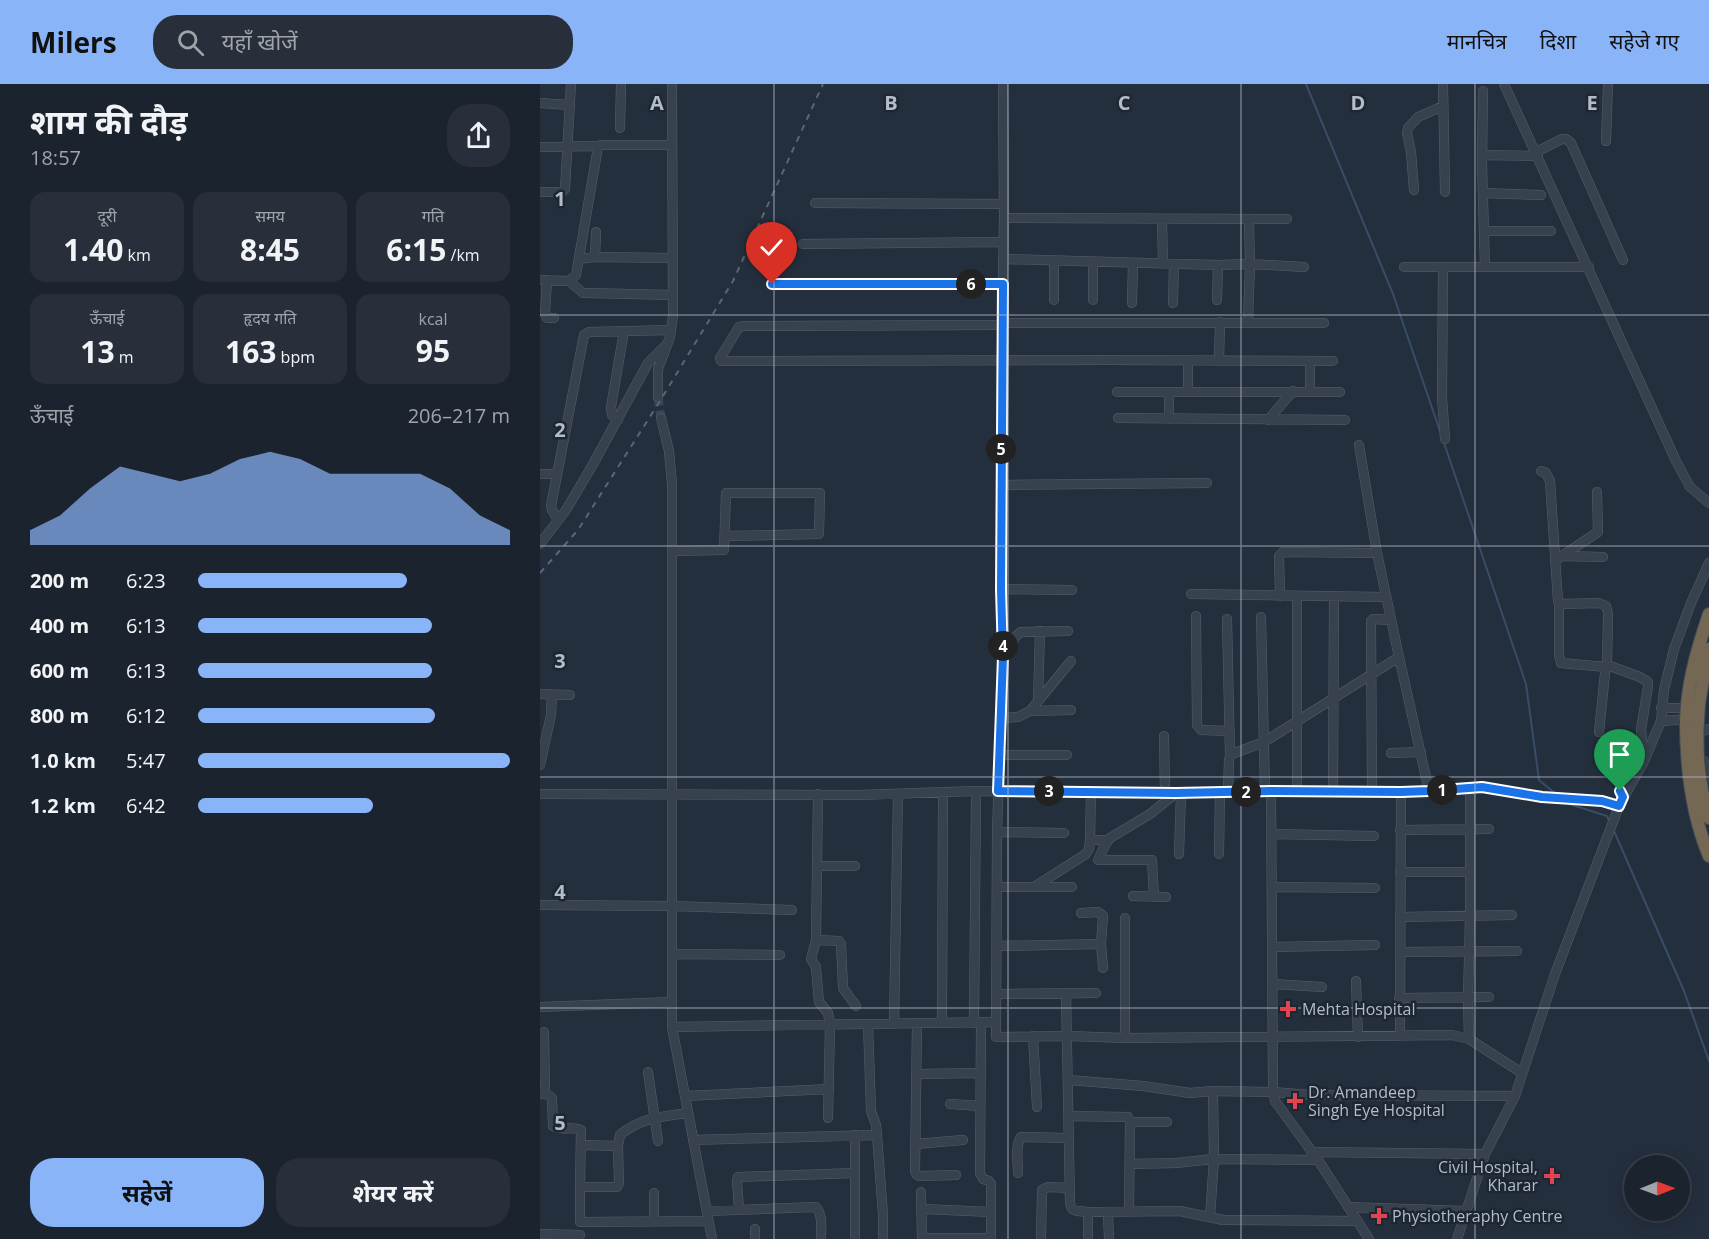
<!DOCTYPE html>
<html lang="hi">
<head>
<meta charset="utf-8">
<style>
	body { margin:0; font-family:"Open Sans","Noto Sans Devanagari",sans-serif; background:#282f3a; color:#f1f3f6; height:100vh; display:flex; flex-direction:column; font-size:22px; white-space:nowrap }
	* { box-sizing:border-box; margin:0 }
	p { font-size:20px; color:#a0a4aa }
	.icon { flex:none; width:33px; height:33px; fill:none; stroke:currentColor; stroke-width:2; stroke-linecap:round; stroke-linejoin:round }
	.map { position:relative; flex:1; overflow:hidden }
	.panel { display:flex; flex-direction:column; background:#1b232e; width:540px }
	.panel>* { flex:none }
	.needle { width:39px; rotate:89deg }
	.tools { position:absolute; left:1084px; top:1071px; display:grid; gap:12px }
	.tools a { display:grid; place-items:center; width:66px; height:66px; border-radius:50%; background:#1b232e; box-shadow:0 3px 15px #0003,0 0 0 2px #39404a; font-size:30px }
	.pin { position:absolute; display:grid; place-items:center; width:51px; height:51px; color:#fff; margin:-62px -26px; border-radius:50% 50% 50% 0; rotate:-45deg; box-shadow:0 0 6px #0007 }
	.pin .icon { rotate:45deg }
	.km { position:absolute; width:30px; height:30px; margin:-15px; border-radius:50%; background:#222; color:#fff; font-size:16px; line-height:30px; text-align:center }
	.round { display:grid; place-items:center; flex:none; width:63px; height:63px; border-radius:24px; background:#282f3a }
	.head { display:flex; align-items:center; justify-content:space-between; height:102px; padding:0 30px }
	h1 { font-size:33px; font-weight:700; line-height:45px }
	.stats { display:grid; grid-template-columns:repeat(3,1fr); gap:9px; height:102px; padding:6px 30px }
	.stats div { display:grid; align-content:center; border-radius:15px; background:#282f3a; text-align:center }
	.stats b { font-size:30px; font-weight:700 }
	.stats small { font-size:16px; font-weight:400 }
	.stats p { font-size:16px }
	.chart { height:168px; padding:12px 30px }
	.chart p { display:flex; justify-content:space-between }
	.chart svg { width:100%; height:108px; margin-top:6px; fill:#8ab4f8; opacity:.7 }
	.action { display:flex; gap:12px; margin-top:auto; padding:12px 30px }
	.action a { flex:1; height:69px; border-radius:24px; background:#8ab4f8; color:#111; font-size:24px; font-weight:700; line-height:69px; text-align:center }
	.action a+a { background:#282f3a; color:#f1f3f6 }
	ul { padding:0 30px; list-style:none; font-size:20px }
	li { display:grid; grid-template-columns:96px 72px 1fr; align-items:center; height:45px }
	li i { height:15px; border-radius:8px; background:#8ab4f8 }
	header { display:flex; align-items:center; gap:36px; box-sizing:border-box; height:84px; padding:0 30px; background:#8ab4f8; color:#111 }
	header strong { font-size:28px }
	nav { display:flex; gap:33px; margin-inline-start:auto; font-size:21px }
	.search { width:420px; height:54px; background:#282f3a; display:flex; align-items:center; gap:15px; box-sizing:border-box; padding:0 21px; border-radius:24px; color:#a0a4aa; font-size:22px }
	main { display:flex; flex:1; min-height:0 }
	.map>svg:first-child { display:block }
</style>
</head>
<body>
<header>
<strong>Milers</strong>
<div class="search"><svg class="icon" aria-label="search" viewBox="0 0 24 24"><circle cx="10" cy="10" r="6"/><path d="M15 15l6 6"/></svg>यहाँ खोजें</div>
<nav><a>मानचित्र</a><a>दिशा</a><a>सहेजे गए</a></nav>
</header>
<main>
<section class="panel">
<div class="head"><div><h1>शाम की दौड़</h1><p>18:57</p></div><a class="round"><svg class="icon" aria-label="share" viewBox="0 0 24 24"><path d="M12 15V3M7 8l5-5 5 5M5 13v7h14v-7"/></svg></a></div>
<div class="stats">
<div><p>दूरी</p><b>1.40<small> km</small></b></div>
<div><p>समय</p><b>8:45</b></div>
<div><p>गति</p><b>6:15<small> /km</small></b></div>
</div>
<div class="stats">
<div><p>ऊँचाई</p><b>13<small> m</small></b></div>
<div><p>हृदय गति</p><b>163<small> bpm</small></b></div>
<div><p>kcal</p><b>95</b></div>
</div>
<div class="chart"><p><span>ऊँचाई</span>206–217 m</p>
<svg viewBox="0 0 160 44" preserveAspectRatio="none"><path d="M0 44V38L10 32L20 21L30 12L40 15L50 18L60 15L70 9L80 6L90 9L100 15L110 15L120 15L130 15L140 21L150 32L160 38V44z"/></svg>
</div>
<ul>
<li><b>200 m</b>6:23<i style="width:67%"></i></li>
<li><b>400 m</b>6:13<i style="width:75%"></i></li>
<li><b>600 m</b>6:13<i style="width:75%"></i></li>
<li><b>800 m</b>6:12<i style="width:76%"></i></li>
<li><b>1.0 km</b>5:47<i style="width:100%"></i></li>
<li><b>1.2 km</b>6:42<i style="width:56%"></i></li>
</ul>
<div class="action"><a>सहेजें</a><a>शेयर करें</a></div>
</section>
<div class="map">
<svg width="1169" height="1155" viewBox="0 0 1169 1155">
	<rect width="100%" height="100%" fill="#242f3e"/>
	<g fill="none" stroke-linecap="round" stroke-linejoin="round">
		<path stroke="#394c67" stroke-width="2" d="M766,0L853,210L901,350
			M904,359L986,600L999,696L1017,711
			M1026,719L1067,732L1069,737
			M1074,747L1144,907L1169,977"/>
		<path stroke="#3a4453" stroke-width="9" stroke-dasharray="9 4.5" stroke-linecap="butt" d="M118,313L121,334"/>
		<g stroke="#565f6c" stroke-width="10">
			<path id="minor" d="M463,0L464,134L462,256L461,505L463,573L457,748L456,953L527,952L585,954L912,951L929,955L982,989
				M903,0L905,108
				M964,0L1136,377L1150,403L1169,419
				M943,7L942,80L945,183
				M0,19L30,21
				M80,44L81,0
				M1066,57L1068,0
				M0,63L59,62
				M996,68L1022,55H1026L1031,59L1083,176
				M943,71L998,72
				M874,106L871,68L867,49L868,44L878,33L903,22
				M0,108H22L25,105L31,0
				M943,109L1001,111
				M275,119L464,120
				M464,134L747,135
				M622,136L623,179
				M944,147H1011
				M263,160L463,158
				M55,173L56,148
				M39,175L55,173L133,174
				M463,175L678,181L710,180L764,183
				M514,177V216
				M864,183H1049
				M903,183L902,313L905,355
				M0,196L29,197L36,191L58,63L61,61H132
				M7,196L5,230L7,234H14
				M29,197L43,209H47L133,211
				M232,200H463
				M553,216V178
				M677,216L678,181
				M592,219L593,179
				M633,219L634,180
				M708,239L710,180L709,135
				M784,239H469L454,241L205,242L199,243L180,274L181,277L569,276L793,277
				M679,276L680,238
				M770,307V277
				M577,308H800
				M629,308V335
				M648,308V277
				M118,313V285L130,253L133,232L132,0
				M121,334L129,367L132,400V943L172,1155
				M578,334L805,336
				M78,336L72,331L71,323L84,247
				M728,336L753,307
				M819,361L837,469L859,573
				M1001,387L1006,389L1010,397L1018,517L1022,520L1059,519L1066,522L1068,529L1067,580L1070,582L1100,593L1108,598V602L1101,646L1104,675
				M0,390H17
				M461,401L667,399
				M18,436L12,426L11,422L44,251L49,248L131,246
				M0,460L26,426L52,382L108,279L125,262
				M132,467L184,466L186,409H280L279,450L185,452
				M1023,472L1063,473
				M1016,476L1058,448L1057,408
				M461,505L532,506
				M651,510L846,513
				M740,512L739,472L743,468L837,469
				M757,512V707
				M1019,519V571L1021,579L1066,583
				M656,532L657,641L661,646L690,647
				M721,533L725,707
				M687,535L690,672
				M463,573L476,552L481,548L528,547
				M0,610L30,611
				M498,616L500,547
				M1121,624H1152
				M490,627L531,626
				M461,634L478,633L490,627L531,577
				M1121,637L1151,635
				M1162,647L1169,645
				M1059,648L1066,580
				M624,652L625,709
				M851,669L881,668
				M459,671H527
				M1164,677L1169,703
				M0,681L11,631L12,611
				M551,707L550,756H568
				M731,707L733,1008L735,1017L778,1076L829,1155
				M793,707L794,512
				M688,708L689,675L692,670L724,658L859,573L889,707
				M832,708L831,537L833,535L851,536
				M0,710L318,711L436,707L636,709L731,707L861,708L889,707L942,703L1002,713L1062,717L1079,722
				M278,710L276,856L271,875L276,883L279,918L288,929L290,941L288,1034
				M1083,713L1080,709V704L1101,658
				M860,746L949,745
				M457,748L524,749
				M732,750L834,752
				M639,770L641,709
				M679,770L680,708
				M277,782H315
				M860,788H929
				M457,803H532
				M494,803L546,770L549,765L550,756
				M732,803L835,804
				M593,812L626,813
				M614,813L612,776H558L565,761L570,754L610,730L636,709
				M0,821L131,822L252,826
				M541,829L558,828L563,832L561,860L563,884
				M860,833L972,831
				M276,856L299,857L301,860L303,904L316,922
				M457,862L561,860
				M733,863L835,861
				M861,868L977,867
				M132,870L240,871
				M816,897L818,953
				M733,900L782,903
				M526,909L530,1119L532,1125L537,1127L548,1128L640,1127L683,1136L817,1137
				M456,910L556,909
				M859,914L949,913
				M0,923L132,918
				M377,939L375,1087L377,1091L380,1092L416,1091
				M402,939L403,708
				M434,939L436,707
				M441,939L440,1089L443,1095L449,1097L451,1100V1155
				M328,940L331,1027L336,1041L337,1051L343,1131V1155
				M354,940L358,710
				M132,943L455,938
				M4,948L5,1009
				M493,952L497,1023
				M860,952L861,708
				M585,954V834
				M929,955L928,914L930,833V704
				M108,988L118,1057
				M377,990L440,989
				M529,996L603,1002L650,1009L673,1007L733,1008L771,1011L975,1012
				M0,1010L5,1009L12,1014L13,1042C21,1047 32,1042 41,1046L40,1103H77L79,1099L78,1062L80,1051C100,1034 123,1032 148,1029
				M145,1012L289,1005
				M410,1020L440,1022
				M529,1032L588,1033L590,1038L589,1127
				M590,1038H627
				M315,1051V1155
				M153,1056L337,1051
				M375,1060L423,1056
				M41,1061L78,1062
				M771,1068L945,1070
				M590,1080L636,1079L674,1075L778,1076
				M478,1089C478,1078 475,1062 481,1053L529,1054
				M40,1103V1138L169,1137
				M381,1108L382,1155
				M808,1123L926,1127
				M382,1125L451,1128
				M199,1126L197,1096L198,1093L315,1089
				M167,1127L276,1123C283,1131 281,1145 281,1155
				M568,1128L569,1155
				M670,1133L674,1075L673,1007
				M114,1137V1109
				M215,1145V1155
				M0,1150L40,1151
				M382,1154H451
				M501,1155L502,1106L508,1103L530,1104
				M548,1155V1128
				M917,1155L945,1070L975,1012L1015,890L1079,722L1104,677L1121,637L1124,606L1134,565L1151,519L1169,479"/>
		</g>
		<g stroke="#434c59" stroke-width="14">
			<path id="highway" d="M1159,620L1166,577L1169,565
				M1147,621C1150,589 1159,560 1169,530
				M1158,636C1156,669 1159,702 1169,734
				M1146,637C1146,683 1151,729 1169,772"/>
		</g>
		<use href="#minor" stroke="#38414e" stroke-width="9"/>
		<use href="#highway" stroke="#746855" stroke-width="12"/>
		<path stroke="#5a6575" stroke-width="2" stroke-dasharray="6 6" stroke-linecap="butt" d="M0,489L38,446L120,317L193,197L283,0"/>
		<g stroke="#434c59" stroke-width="14" stroke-linecap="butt">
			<path id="highway-bridge" d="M1158,636L1159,620
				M1146,637L1147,621"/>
		</g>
		<use href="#highway-bridge" stroke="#746855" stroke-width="12"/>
	</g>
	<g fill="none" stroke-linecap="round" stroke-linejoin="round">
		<g stroke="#fff" stroke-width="12">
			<path id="route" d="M232,200H463L461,505L463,573L458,707L636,709L731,707L861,708L889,707L942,703L1002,713L1062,717L1079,722L1083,713L1080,707"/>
		</g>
		<use href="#route" stroke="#1a73e8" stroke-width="8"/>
	</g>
	<path fill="none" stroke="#b4bcc9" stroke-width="1.5" stroke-opacity="0.55" d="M234,0V1155M468,0V1155M701,0V1155M935,0V1155M0,231H1169M0,462H1169M0,693H1169M0,924H1169"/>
	<g fill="#e0444e" stroke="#1d2633" stroke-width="2">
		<path d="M745 916h6v6h6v6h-6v6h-6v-6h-6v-6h6z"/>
		<path d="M752 1008h6v6h6v6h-6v6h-6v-6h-6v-6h6z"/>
		<path d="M1009 1083h6v6h6v6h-6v6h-6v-6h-6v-6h6z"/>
		<path d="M836 1123h6v6h6v6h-6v6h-6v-6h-6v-6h6z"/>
	</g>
	<g text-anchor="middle" stroke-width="5" stroke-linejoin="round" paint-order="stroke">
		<g font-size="16" fill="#b4bcc9" stroke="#1d2633" text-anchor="start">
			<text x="762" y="931">Mehta Hospital</text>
			<text x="768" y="1014">Dr. Amandeep<tspan x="768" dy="18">Singh Eye Hospital</tspan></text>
			<text x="998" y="1089" text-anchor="end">Civil Hospital,<tspan x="998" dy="18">Kharar</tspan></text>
			<text x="852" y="1138">Physiotheraphy Centre</text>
		</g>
	</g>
	<g font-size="20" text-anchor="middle" font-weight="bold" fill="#b4bcc9" stroke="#1d2633" stroke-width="5" stroke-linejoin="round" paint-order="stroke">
		<text x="117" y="26">A</text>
		<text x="351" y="26">B</text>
		<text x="584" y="26">C</text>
		<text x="818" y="26">D</text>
		<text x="1052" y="26">E</text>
		<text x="20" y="122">1</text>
		<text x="20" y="353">2</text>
		<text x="20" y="584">3</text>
		<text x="20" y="815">4</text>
		<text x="20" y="1046">5</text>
	</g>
</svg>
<div class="tools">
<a><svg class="needle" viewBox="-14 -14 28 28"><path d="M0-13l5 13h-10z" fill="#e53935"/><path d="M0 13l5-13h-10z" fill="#a0a4aa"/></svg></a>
</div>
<div class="pin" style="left:1080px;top:707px;background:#1e9e55"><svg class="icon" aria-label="arrive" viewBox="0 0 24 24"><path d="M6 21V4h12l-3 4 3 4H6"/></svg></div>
<div class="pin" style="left:232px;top:200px;background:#d93025"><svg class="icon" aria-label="check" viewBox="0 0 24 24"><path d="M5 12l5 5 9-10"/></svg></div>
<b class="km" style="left:902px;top:706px">1</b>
<b class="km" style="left:706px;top:708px">2</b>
<b class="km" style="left:509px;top:707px">3</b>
<b class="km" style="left:463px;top:562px">4</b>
<b class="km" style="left:461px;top:365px">5</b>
<b class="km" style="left:431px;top:200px">6</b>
</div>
</main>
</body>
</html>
